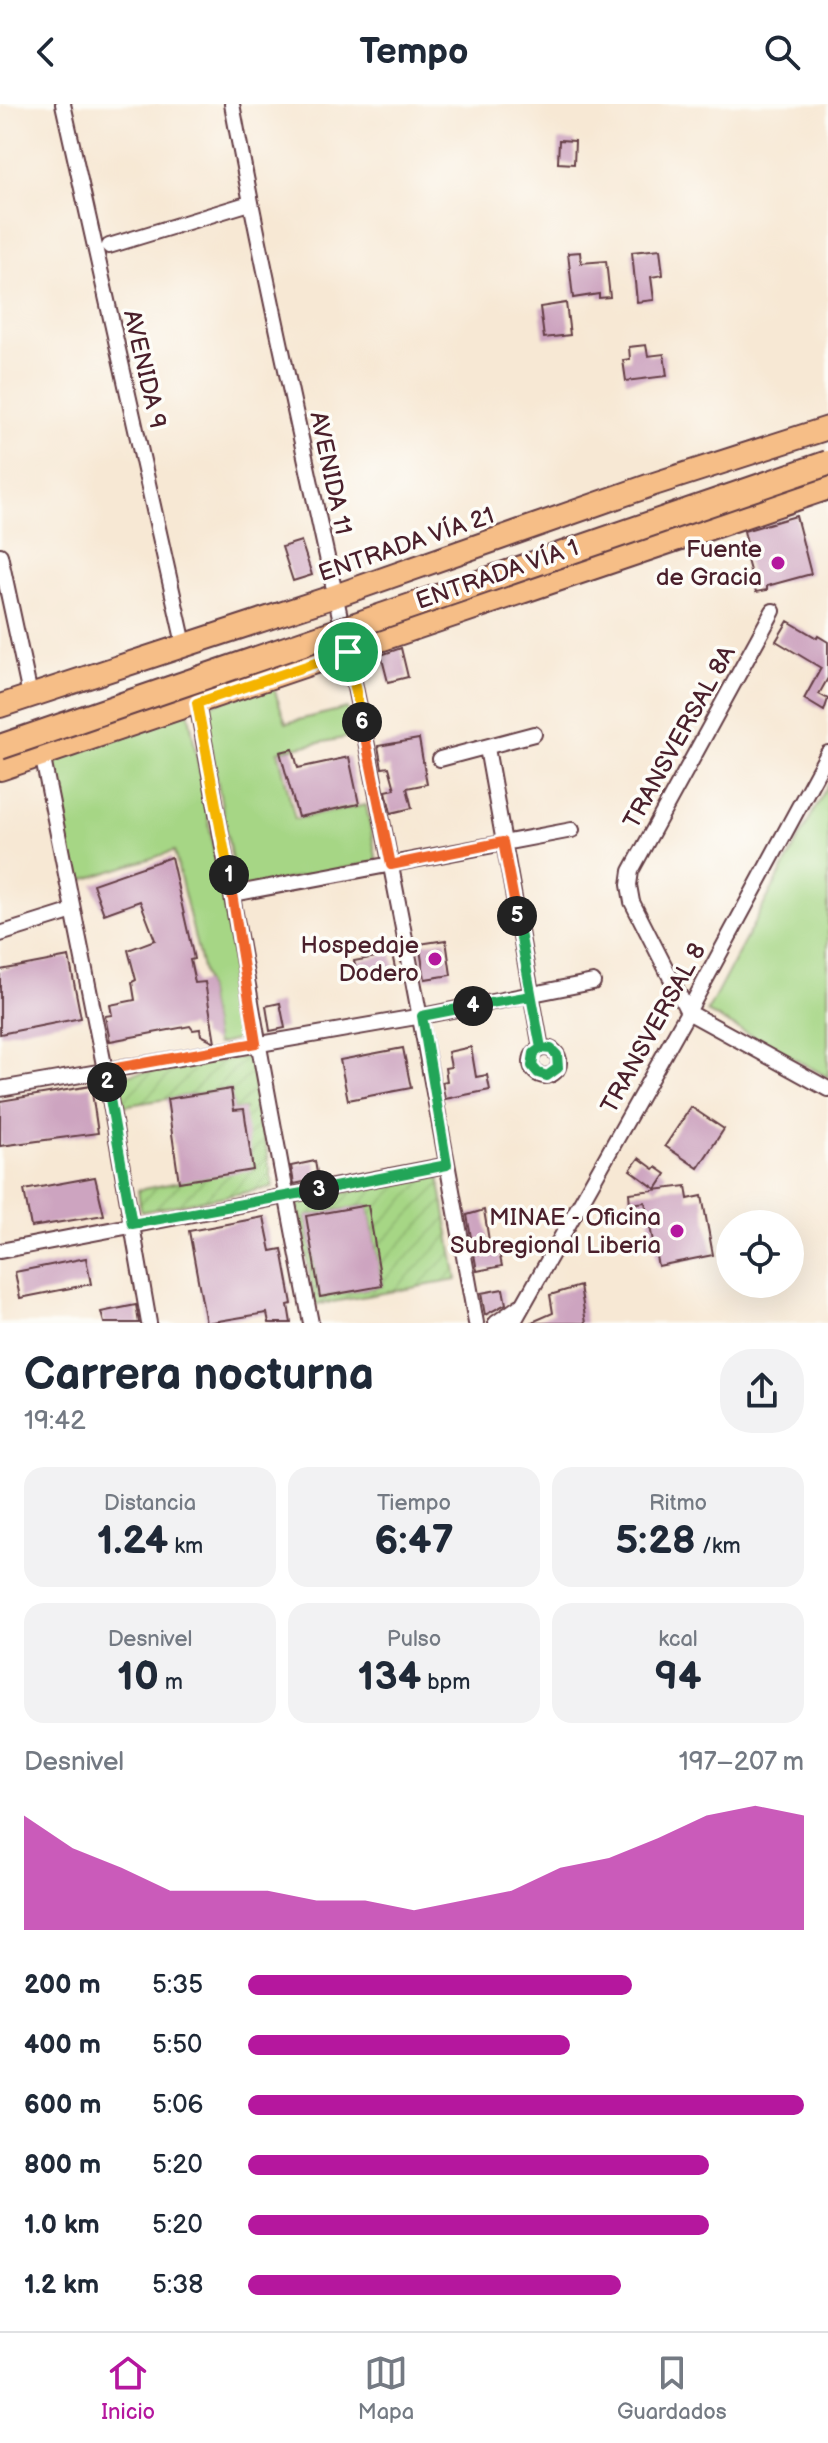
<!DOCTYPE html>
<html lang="es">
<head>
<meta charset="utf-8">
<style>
	body { margin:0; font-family:"Balsamiq Sans",sans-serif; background:#f2f2f3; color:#1f2937; height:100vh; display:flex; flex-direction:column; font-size:30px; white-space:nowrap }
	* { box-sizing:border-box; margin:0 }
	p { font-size:26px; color:#747a83 }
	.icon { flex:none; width:44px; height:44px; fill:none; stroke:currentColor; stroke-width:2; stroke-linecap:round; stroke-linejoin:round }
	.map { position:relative; height:1219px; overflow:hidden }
	.drawer { display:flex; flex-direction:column; background:#fff; flex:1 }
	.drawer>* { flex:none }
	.buttons { position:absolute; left:716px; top:1106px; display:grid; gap:16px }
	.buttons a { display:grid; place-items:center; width:88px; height:88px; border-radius:50%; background:#fff; box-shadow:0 8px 32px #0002; font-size:40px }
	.pin { position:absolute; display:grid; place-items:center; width:68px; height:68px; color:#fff; margin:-34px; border:4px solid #fff; border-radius:50%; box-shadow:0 2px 8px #0007 }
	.km { position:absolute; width:40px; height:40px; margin:-20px; border-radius:50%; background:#222; color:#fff; font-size:22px; line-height:40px; text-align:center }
	.round { display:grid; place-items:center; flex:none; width:84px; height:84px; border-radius:32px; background:#f2f2f3 }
	.overview { display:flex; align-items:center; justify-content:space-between; height:136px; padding:0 24px }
	h1 { font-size:44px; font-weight:800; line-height:60px }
	.metrics { display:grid; grid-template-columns:repeat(3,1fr); gap:12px; height:136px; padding:8px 24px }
	.metrics div { display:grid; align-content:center; border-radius:20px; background:#f2f2f3; text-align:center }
	.metrics b { font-size:40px; font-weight:800 }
	.metrics small { font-size:22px; font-weight:400 }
	.metrics p { font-size:22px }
	.chart { height:224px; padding:16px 24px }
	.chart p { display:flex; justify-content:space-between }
	.chart svg { width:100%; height:144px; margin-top:8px; fill:#b5179e; opacity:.7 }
	ul { padding:0 24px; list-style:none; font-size:26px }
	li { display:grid; grid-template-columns:128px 96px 1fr; align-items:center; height:60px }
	li i { height:20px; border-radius:10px; background:#b5179e }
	header { display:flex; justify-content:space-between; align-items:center; height:104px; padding:0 24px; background:#fff; font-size:36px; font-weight:800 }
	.tab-bar { display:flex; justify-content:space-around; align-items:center; height:112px; border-top:2px solid #e0e1e3; background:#fff; font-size:22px; color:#747a83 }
	.tab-bar a { display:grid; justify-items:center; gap:4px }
	.tab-bar .on { color:#b5179e }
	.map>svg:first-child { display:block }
</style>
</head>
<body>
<header><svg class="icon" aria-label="back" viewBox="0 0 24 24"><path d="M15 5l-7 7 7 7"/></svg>Tempo<svg class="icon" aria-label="search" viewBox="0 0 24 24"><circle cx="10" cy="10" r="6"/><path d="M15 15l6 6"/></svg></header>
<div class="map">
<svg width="828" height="1219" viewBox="0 0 828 1219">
	<defs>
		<pattern id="garden-furrows" width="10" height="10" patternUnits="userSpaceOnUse" patternTransform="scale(2)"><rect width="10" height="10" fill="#a6d685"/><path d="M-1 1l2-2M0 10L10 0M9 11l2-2" fill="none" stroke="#90b773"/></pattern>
	</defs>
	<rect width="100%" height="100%" fill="#fdfcf7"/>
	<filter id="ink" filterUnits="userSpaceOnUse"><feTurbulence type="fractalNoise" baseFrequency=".0125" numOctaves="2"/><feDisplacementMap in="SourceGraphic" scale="16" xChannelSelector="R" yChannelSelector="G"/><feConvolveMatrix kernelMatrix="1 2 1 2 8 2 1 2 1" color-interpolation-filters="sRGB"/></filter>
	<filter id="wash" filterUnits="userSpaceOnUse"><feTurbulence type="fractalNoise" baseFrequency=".006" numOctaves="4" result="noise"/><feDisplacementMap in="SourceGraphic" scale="32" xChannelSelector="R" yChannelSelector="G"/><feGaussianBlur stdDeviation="1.8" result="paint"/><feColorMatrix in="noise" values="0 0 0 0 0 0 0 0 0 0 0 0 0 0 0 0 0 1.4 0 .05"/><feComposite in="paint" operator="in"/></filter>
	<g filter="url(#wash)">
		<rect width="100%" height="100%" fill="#f7e8d4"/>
		<path fill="#a6d685" stroke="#787a58" stroke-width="2" d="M273,582L286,619L347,604L354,632L278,647L295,715L366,701L377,758L237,785L204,603Z
			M186,594L248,933L216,941L205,877L174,747L74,779L46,645Z
			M828,680V973L707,908Z"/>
		<path fill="url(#garden-furrows)" stroke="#787a58" stroke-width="2" fill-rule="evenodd" d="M250,952L273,1083L141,1108L138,1086L179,1078L244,1005L234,1006L230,985L122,1002L118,972Z
			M439,1072L457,1176L315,1201L297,1097ZM368,1101L382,1182L320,1193L306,1112Z"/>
		<g id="blocks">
			<path fill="#cda4c0" d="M559,36L575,37L574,60L558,59Z
				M660,145L663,171L651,173L654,196L637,198L632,148Z
				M580,148L581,159L606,157L610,193L599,194V190L573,194L568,149Z
				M566,199L570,231L544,234L540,203Z
				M646,241L648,252L664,250L667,272L626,277L623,256L630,255L629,243Z
				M796,412L811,470L767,482V486L756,488L745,449L749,448L744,427Z
				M301,437L312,471L293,477L282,443Z
				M788,517L817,534L818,532L828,538V574L819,590L828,595L824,607L804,595L821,564L776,537Z
				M401,544L408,573L388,578L381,551Z
				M419,635L427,680L407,684L412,704L391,709L386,687L395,685L389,663L382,664L378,642Z
				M293,645L298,664L349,653L359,700L298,713L280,648Z
				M171,753L194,855L190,856L195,879L205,878L215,938L201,931L200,925L193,926L190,922L110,937L105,912L112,911L110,901L135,896L132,878L136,876L128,846L155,836L140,797L104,810L93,780Z
				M446,836L451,871L425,875L419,840Z
				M392,850L395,864L357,871L354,857Z
				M69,853L81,914L0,930V866Z
				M280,899L285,924L270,927L266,902Z
				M471,943L476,973L487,971L490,986L445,995L442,978L447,977L445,964L451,963L448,948Z
				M403,944L411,984L348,996L340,956Z
				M91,982L98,1029L0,1042V997Z
				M231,985L234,1006L244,1005L253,1066L179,1078L167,995Z
				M691,1003L724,1025L698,1064L665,1042Z
				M639,1054L654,1065L656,1063L666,1070L656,1085L630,1066Z
				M315,1057L318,1075L294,1080L291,1062Z
				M95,1073L104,1111L31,1123L24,1086Z
				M686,1082L688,1095L702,1092L713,1151L658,1162L645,1098L630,1100L629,1089Z
				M368,1101L382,1182L320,1193L306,1112Z
				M484,1106L491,1149L499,1148L502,1162L477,1167L467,1111Z
				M264,1113L271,1147L282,1145L292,1200L288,1201L291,1219H269L267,1209L206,1219L189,1127Z
				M86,1154L91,1180L20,1194L15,1168Z
				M580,1182L586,1219H530L553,1209L550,1191Z
				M503,1185L506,1200L485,1211L481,1189Z
				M136,1201L139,1219H104L101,1208Z"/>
		</g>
	</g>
	<g filter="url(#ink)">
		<use href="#blocks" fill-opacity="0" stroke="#643d44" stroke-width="2"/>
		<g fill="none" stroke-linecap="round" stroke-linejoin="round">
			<g stroke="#643d44" stroke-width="18">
				<path id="street" d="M63,0L184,540
					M232,0C266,184 309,367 348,550C395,772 436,996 476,1219
					M109,142L250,99
					M0,451L30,591
					M773,507L631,767L629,781L632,798L688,908L828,985
					M197,599C235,805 270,1013 311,1219
					M487,644L541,944
					M42,650L105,966L149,1219
					M440,655L534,630
					M233,790L572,726
					M0,830L73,807
					M531 958a14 14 0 1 1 28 0a14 14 0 1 1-28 0Z
					M0,985L422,912L593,878
					M0,1147L447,1061
					M496,1219L520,1202
					M513,1219L688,908L828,649"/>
			</g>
			<g stroke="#643d44" stroke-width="26">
				<path id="primary" d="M0,602L335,492L651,381L828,324
					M0,665L828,384"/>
			</g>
			<use href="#street" stroke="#fff" stroke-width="14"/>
			<use href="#primary" stroke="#f6be87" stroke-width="22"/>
			<g stroke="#643d44" stroke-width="28" stroke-linecap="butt">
				<path id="highway-bridge" d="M0,643L828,359"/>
			</g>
			<use href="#highway-bridge" stroke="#f6be87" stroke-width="24"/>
		</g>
	</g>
	<g fill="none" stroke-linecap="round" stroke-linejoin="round" filter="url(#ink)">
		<g stroke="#fff" stroke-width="16">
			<path id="split-1" d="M229,771L197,599L348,548"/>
		</g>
		<g stroke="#fff" stroke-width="16">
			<path id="split-2" d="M107,978L105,966L256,939L229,771"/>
		</g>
		<g stroke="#fff" stroke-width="16">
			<path id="split-3" d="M107,978L132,1120L319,1086"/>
		</g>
		<g stroke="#fff" stroke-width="16">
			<path id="split-4" d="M319,1086L447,1061L422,912L473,902"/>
		</g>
		<g stroke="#fff" stroke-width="16">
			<path id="split-5" d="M473,902L531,892L541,944L534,949L532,962L538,969L547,972L558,964L557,951L551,945L541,944L517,812"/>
		</g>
		<g stroke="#fff" stroke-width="16">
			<path id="split-6" d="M362,618L391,761L503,738L517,812"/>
		</g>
		<g stroke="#fff" stroke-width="16">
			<path id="split-7" d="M348,548L362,618"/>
		</g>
		<use href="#split-1" stroke="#f5b400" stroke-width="10"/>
		<use href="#split-2" stroke="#f0652b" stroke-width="10"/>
		<use href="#split-3" stroke="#22a559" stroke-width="10"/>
		<use href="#split-4" stroke="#22a559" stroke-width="10"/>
		<use href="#split-5" stroke="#22a559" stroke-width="10"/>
		<use href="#split-6" stroke="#f0652b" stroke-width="10"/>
		<use href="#split-7" stroke="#f5b400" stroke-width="10"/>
	</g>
	<g fill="#b5179e" stroke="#fdfcf7" stroke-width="3">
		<circle cx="778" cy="459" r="8"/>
		<circle cx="435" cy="855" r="8"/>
		<circle cx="677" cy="1127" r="8"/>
	</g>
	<g text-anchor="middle" stroke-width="7" stroke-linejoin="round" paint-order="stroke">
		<g font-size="24" fill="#4a1f2b" stroke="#fdfcf7">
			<text transform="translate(145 265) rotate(77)" y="8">AVENIDA 9</text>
			<text transform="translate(331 369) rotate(78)" y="8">AVENIDA 11</text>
			<text transform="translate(406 440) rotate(-19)" y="8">ENTRADA VÍA 21</text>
			<text transform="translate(497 470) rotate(-19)" y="8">ENTRADA VÍA 1</text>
			<text transform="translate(679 633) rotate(-61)" y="8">TRANSVERSAL 8A</text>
			<text transform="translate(653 924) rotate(-61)" y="8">TRANSVERSAL 8</text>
		</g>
		<g font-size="24" fill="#4a1f2b" stroke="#fdfcf7" text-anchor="end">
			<text x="762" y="453">Fuente<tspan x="762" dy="28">de Gracia</tspan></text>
			<text x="419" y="849">Hospedaje<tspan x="419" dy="28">Dodero</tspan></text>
			<text x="661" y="1121">MINAE - Oficina<tspan x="661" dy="28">Subregional Liberia</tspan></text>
		</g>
	</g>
</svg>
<div class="buttons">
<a><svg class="icon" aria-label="locate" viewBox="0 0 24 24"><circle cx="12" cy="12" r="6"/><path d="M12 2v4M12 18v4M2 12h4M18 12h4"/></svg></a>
</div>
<div class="pin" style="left:348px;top:548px;background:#1e9e55"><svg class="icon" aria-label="arrive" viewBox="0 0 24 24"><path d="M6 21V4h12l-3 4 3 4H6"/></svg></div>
<b class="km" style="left:229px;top:771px">1</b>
<b class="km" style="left:107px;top:978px">2</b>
<b class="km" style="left:319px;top:1086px">3</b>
<b class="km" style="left:473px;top:902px">4</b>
<b class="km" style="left:517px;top:812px">5</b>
<b class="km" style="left:362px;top:618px">6</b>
</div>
<section class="drawer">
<div class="overview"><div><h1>Carrera nocturna</h1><p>19:42</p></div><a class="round"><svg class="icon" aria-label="share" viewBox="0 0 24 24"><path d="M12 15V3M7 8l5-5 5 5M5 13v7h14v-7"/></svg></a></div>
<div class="metrics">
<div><p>Distancia</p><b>1.24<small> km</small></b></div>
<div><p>Tiempo</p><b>6:47</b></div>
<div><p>Ritmo</p><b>5:28<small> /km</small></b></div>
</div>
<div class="metrics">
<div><p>Desnivel</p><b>10<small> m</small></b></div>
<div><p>Pulso</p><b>134<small> bpm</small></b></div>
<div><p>kcal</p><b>94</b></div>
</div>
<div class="chart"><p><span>Desnivel</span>197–207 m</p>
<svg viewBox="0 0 160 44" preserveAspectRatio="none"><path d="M0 44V9L10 19L20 25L30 32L40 32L50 32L60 35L70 35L80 38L90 35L100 32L110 25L120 22L130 16L140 9L150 6L160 9V44z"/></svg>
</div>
<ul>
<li><b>200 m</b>5:35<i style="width:69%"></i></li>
<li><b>400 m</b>5:50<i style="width:58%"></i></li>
<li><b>600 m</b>5:06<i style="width:100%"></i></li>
<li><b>800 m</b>5:20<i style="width:83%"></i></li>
<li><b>1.0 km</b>5:20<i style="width:83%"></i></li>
<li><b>1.2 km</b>5:38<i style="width:67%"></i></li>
</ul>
</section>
<nav class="tab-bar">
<a class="on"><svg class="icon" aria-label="home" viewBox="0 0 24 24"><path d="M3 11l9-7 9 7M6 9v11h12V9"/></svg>Inicio</a>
<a><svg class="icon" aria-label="map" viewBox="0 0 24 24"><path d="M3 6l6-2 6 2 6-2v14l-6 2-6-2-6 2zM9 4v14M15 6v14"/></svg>Mapa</a>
<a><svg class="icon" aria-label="saved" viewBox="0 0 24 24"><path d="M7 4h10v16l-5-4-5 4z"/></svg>Guardados</a>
</nav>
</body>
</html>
